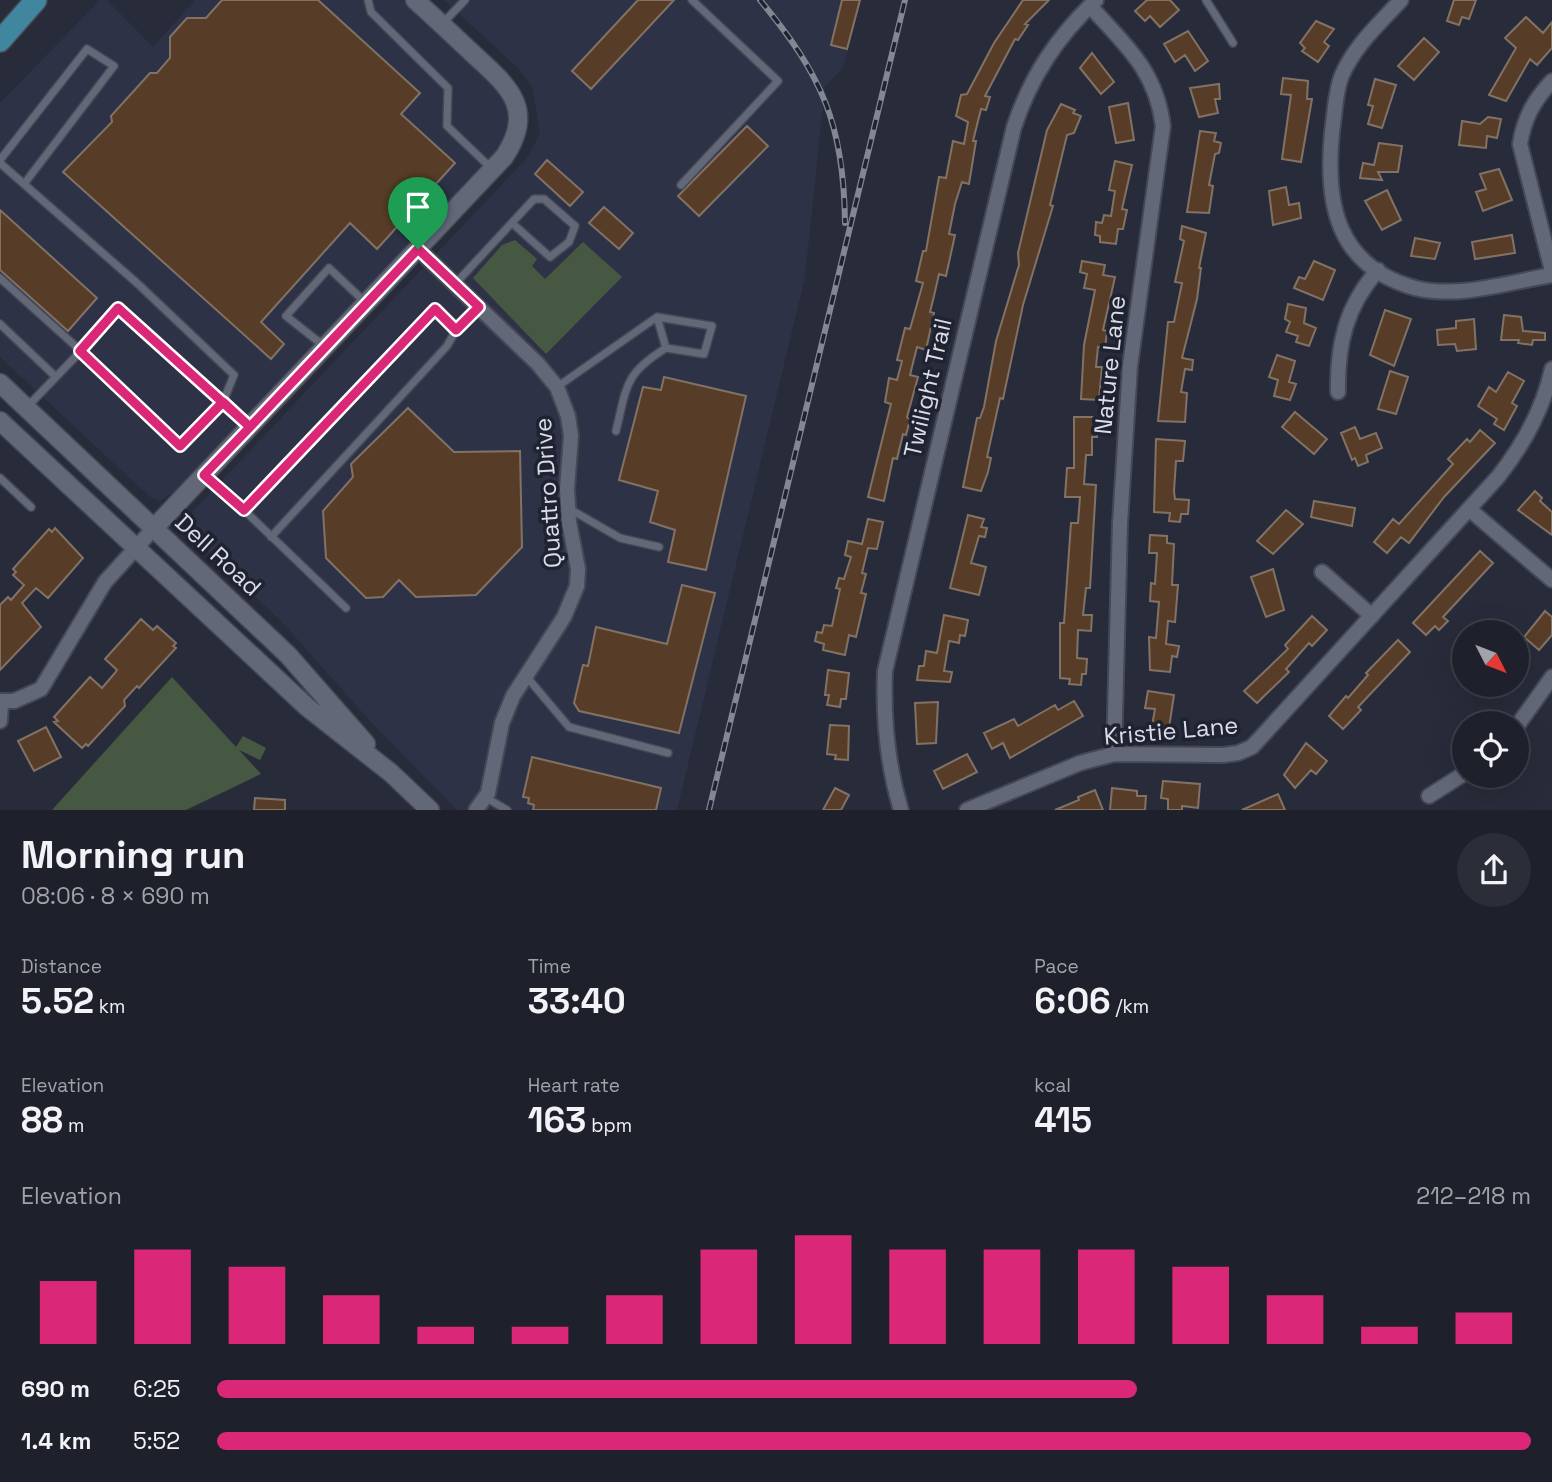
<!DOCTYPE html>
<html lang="en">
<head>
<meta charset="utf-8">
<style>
	body { margin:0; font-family:"Space Grotesk",sans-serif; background:#2b2e38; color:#f1f3f6; height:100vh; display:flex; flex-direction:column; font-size:26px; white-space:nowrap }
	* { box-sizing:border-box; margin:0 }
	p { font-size:23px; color:#a1a3a9 }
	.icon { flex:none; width:38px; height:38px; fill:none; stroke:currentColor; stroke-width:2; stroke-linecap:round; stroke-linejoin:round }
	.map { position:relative; height:810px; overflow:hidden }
	.drawer { display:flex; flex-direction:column; background:#1e212c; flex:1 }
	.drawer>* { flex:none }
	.needle { width:46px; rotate:132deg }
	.tools { position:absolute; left:1452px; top:620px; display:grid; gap:14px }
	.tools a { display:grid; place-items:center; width:77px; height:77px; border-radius:50%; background:#1e212c; box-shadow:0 7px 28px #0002,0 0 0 2px #3c3e48; font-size:35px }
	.pin { position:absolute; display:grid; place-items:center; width:60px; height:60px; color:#fff; margin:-72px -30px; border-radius:50% 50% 50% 0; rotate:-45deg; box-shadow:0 0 7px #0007 }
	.pin .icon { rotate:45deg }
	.round { display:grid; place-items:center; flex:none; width:74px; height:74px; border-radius:37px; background:#2b2e38 }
	.headline { display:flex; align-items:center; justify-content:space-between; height:119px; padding:0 21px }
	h1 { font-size:38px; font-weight:700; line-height:52px }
	.metrics { display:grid; grid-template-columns:repeat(3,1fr); gap:10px; height:119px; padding:7px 21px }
	.metrics div { display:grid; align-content:center }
	.metrics b { font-size:35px; font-weight:700 }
	.metrics small { font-size:19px; font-weight:400 }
	.metrics p { font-size:19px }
	.chart { height:196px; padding:14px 21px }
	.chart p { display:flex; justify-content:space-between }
	.chart svg { width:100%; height:126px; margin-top:7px; stroke:#db2777; stroke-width:6 }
	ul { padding:0 21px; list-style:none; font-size:23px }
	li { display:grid; grid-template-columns:112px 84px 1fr; align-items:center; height:52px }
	li i { height:18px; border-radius:9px; background:#db2777 }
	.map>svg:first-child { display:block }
</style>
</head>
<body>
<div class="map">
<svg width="1552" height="810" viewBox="0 0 1552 810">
	<rect width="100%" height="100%" fill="#282c3a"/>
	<path fill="#2d3247" d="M100,0H107L153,47L195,0H403L502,91L510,108V125L506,140L498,150L174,492L160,501L150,497L0,357V103Z
		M444,0H861L843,68L825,86L805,277L677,810H457L370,721L281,621L189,534V522L193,511L527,158L540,133L532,86L517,67Z"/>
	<path fill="#475842" d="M515,240L537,259L532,266L545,279L583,242L622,277L546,354L473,278L502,245Z
		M172,677L236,747L243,736L266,748L260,760L239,750L261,774L186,810H52Z"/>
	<path fill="#573d28" stroke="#827265" stroke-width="2" d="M222,0H318L420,93L401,114L455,163L377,249L350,223L261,322L284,344L271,359L63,172L112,122L111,116L150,73H157L170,58V37L187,18H206Z
		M638,0H674L591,89L572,71Z
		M842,0H860L847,49L831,45Z
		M1023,0H1049L1025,24L1028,25L1018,40L1015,39L985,96L990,97L986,110L981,109L973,141H976L969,184L962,182L955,204L949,234L955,235L946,276L939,274L934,296L930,312L934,313L926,350L917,347L910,375L918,377L907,417L910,420L906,435L903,434L897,459L893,458L884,501L868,497L891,404L885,402L889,378L897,380L902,361L897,360L905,328L910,329L923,283L916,281L923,251H926L939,177L946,178L953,141L964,144L968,122L956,116L961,95L967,94L994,43Z
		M1147,0H1170L1179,10L1160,27L1150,16L1145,21L1135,11Z
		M1454,0H1476L1469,19L1462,17L1459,25L1447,21Z
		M1526,17L1543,33L1552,22V48L1537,65L1530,59L1506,101L1489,95L1516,48L1505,38Z
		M1316,21L1334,29L1324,42L1329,46L1318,62L1302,51L1305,48L1300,43Z
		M1188,31L1208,61L1195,71L1185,55L1175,62L1164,44Z
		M1424,38L1439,52L1414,80L1398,66Z
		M1092,53L1114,82L1101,94L1080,68Z
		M1283,78L1308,81L1307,99H1312L1301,162L1282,159L1291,95L1281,94Z
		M1375,79L1396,85L1382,128L1368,124L1373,106L1368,105Z
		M1219,84L1220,99H1215L1218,113L1199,117L1190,88Z
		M1128,103L1134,140L1116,143L1109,107Z
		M1061,104L1075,110L1073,113L1081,116L1074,133L1067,135L1050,205L1053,206L1023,305L1003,399L1000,398L987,457L991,458L988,472L981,491L963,487L977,418H980L984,407L996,341L1019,265L1018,253L1047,130Z
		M1488,117L1501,119L1497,138L1487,136L1486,148L1459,145L1462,121L1480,124Z
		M747,126L768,146L699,216L678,196Z
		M1200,131L1216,133L1214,141L1221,143L1219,153L1215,154L1209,185L1213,186L1209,213L1187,212Z
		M1379,143L1402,146L1398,172H1378L1382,180L1360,178L1363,163L1374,165Z
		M547,160L583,192L570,206L535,174Z
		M1115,161L1132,165L1122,209L1127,210L1123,229H1118L1116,244L1100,242V236L1095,235L1096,222L1102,223L1104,215L1111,216L1115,191L1109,190Z
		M1499,169L1512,200L1483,211L1476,192L1486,189L1480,174Z
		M1286,187L1289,205L1299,203L1301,218L1273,225L1269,191Z
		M1387,190L1401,220L1382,230L1365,201Z
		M604,207L633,233L619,249L589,223Z
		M0,210L97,298L68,331L0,270Z
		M1182,226L1206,233L1199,268H1201L1197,299L1182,358L1193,360L1192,370L1185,369L1181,392L1187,393L1185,422L1158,421L1168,322H1174L1182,283L1175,282L1184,241L1180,239Z
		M1512,235L1515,253L1475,259L1472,242Z
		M1415,238L1440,243L1435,259L1411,256Z
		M1082,261L1105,265L1103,275L1115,277L1103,330L1107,331L1105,348L1098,347L1096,367H1102L1099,400L1081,399L1084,345L1095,290L1084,288L1087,274L1080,272Z
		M1314,261L1335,270L1323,300L1294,288L1299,277L1305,279Z
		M1288,304L1306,308L1304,323L1316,328L1309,346L1296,342L1298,336L1286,332L1290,322L1285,319Z
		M1385,310L1411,319L1394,366L1370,355Z
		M1504,315L1521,317L1523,331L1545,333V340H1533L1532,345L1518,343L1519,340H1501Z
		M1474,319L1476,349L1457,351L1455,344L1438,345L1437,330L1456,328V321Z
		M1277,355L1295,361L1289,382L1296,384L1290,400L1274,396L1278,380L1269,377Z
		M1390,371L1408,377L1396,414L1378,409Z
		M1508,372L1524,381L1512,403L1517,406L1504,430L1494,424L1497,419L1478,406L1489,387L1496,392Z
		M664,377L746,396L706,570L668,562L675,530L650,522L658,491L619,480L643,387L661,390Z
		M408,408L454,452L520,451L522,547L476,595L416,597L399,580L383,597L366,598L326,558L323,511L353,477L351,464Z
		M1295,412L1327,439L1314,454L1282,427Z
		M1074,417H1097V437H1092V455H1086L1084,484L1096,485L1090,588H1086L1083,615H1092L1091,631L1078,630L1077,658L1087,659L1086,674H1082L1081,685L1069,684L1070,679L1060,678V623H1064L1071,523H1078L1080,497H1065L1067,468H1074Z
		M1355,427L1360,439L1376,433L1382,448L1366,455L1368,462L1358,466L1355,458L1352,460L1341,433Z
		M1480,430L1495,443L1444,497L1409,543L1401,537L1387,553L1374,542L1393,519L1399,524L1453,464L1448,459L1467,439L1470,442Z
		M1156,439L1185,441L1183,461H1176L1174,491L1175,499L1189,500L1188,514H1181L1180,522L1169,521L1170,513L1154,512Z
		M1535,491L1542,498L1540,501L1552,512V535L1518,510Z
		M1314,501L1355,508L1352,526L1311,517Z
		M1286,510L1303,524L1273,554L1257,541Z
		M968,515L984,519L981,527L987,528L985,537L979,536L971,563L986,567L979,595L950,588Z
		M868,519L883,522L877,549L868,548L862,573L866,574L861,593L866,594L856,637L849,635L845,655L823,650L824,644L815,641L817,632L822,633L824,625L832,626L840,589L836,588L839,578L844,579L851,557L845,555L848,541L862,544Z
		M55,528L83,558L48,598L36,588L22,603L41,627L0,670V605L8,597L11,600L24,585L13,575L16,572L13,569L49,529L52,532Z
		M1150,535L1167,536V543L1174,544L1172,585H1178L1175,622L1168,621L1166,644L1179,646L1177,657L1172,656L1170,672L1150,670L1149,637L1156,638L1159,602L1150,601L1151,583L1155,584L1157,553H1149Z
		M1480,551L1493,563L1443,617L1448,621L1439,630L1435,626L1426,635L1413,623Z
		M1273,569L1284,610L1266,617L1251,577Z
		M682,585L715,593L679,733L579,711L574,703L583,665L588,666L596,627L667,644Z
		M1545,611L1552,617V635L1539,650L1524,637Z
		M944,615L968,620L965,636L960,635L959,643L949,641L944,671L952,672L950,682L917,680L919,666H924L926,651L937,653Z
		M1312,616L1327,630L1312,646L1309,643L1286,669L1289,672L1257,703L1244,691L1288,649L1285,645Z
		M141,619L153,630L157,626L176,643L173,646L176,648L139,688L137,686L124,700L125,706L88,746L86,744L82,748L54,722L58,721L54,717L90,677L102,688L115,673L117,670L105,659Z
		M1398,640L1410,652L1358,707L1361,710L1343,729L1329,716L1346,696L1348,698L1368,675L1366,673Z
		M828,670L849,673L846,699H841L840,707L827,705L829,695H825Z
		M1148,691L1174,695L1169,728L1152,726L1155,709L1145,708Z
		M1074,701L1083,716L1010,758L1003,743L992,749L984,733L1014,719L1018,726L1055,705L1058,710Z
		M938,702L936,743L917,744L915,703Z
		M830,725L849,726L848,760L835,759L836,755L827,754Z
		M46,727L61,757L34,771L18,741Z
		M1306,743L1327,761L1316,774L1311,770L1295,788L1284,775Z
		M967,754L977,772L943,789L934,771Z
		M532,757L661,788L656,810H533L534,805L528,803L529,798L523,797Z
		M1163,781L1200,784L1198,808L1182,806V810H1168V799L1161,798Z
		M835,788L849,795L841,810H823Z
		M1112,788L1137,791V796H1146L1145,810H1110Z
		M1095,790L1103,810H1055L1079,800L1078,797Z
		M1278,794L1285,810H1242Z
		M255,798L285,800V810H254Z"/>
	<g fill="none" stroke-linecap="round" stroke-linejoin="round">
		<g stroke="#454854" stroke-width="10">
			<path id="service" d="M368,0L371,12L448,88L447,126L492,169
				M1206,0L1233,43
				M441,25L465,0
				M0,160L87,49L114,66L24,184
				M0,163L138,284L234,375L223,402L181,446L81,351L118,308L250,426
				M681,185L778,81L692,0
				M0,278L81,351L27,407
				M455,284L534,199H544L575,226L569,242L550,257L512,223
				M657,317L666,348
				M0,324L56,377
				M324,346L286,316L329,268L366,303
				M557,387L657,317L712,326L704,354L666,348C624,374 627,386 616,431
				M205,476L244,510L435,309L456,330L479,307
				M0,478L31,507
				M568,508L620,538L659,547
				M244,510L346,608
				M271,537L447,346L456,330
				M526,676L569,727L668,753
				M485,797L507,810"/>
		</g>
		<g stroke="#454854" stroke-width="18">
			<path id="minor" d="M1401,0C1380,23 1355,45 1342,75C1335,92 1335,113 1332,132C1325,203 1336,266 1415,288C1458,299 1510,282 1552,275
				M1090,6C1126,46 1156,70 1163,126L1130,366L1120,523L1114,754
				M1552,81C1534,100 1524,118 1520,144L1552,271
				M418,249L538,364L557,387L568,416L571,436L567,489L569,522L578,569L577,586L564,617L513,696L502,723L488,793L476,810
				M1338,392C1337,345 1346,306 1378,270
				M1469,509L1552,580
				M1322,572L1372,616
				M0,701H14L41,689L105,582L154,528
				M0,721L1,702
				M1517,726L1552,677
				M1429,796L1465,773
				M901,810C887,764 883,719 885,671L1014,127C1031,76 1057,37 1096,0
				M967,810L1080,763L1114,754L1223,755L1238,753L1252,747L1498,477C1524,444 1543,410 1552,369"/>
		</g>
		<g stroke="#454854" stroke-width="21">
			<path id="tertiary" d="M0,383L288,655L366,744
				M0,421L307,707L391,773L430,810
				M154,528L504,157C537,108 507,85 471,52C453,35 434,17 415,0"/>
		</g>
		<g stroke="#454854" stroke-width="24">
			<path id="primary" d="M0,41L36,0"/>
		</g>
		<use href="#service" stroke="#636879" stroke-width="7"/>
		<use href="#minor" stroke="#636879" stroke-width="14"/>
		<use href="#tertiary" stroke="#636879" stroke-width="18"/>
		<use href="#primary" stroke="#41869f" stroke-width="21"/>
		<g stroke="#848793" stroke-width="6">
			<path id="rail" d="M760,0C822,75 844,124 845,223
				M709,810L905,0"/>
		</g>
		<use href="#rail" stroke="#1f2230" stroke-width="3.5" stroke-dasharray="10" stroke-linecap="butt"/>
	</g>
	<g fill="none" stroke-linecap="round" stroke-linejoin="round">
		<g stroke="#fff" stroke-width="14">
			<path id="route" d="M418,249L250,427L118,308L80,351L180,446L223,402L250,427L204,475L244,510L435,309L456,330L479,307L418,249"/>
		</g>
		<use href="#route" stroke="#db2777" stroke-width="9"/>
	</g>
	<g text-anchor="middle" stroke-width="7" stroke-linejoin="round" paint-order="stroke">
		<g font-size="24" fill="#dadce6" stroke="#1f2230">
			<text transform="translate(1110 365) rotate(-84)" y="8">Nature Lane</text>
			<text transform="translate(928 388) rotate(-77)" y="8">Twilight Trail</text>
			<text transform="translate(548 493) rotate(-94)" y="8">Quattro Drive</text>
			<text transform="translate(218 555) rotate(43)" y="8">Dell Road</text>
			<text transform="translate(1171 731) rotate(-5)" y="8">Kristie Lane</text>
		</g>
	</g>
</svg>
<div class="tools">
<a><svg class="needle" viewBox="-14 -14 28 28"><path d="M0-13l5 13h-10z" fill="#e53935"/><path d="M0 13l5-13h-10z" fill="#a1a3a9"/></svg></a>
<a><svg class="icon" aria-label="locate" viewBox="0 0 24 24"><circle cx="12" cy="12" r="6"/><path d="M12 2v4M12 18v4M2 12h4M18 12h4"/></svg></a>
</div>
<div class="pin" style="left:418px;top:249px;background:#1e9e55"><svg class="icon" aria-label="arrive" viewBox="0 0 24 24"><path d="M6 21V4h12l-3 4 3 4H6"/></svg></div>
</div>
<section class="drawer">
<div class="headline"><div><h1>Morning run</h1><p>08:06 · 8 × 690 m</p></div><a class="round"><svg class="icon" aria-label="share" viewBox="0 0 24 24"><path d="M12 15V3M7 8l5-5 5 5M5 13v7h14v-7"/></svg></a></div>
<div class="metrics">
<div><p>Distance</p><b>5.52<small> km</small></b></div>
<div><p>Time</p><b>33:40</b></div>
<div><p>Pace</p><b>6:06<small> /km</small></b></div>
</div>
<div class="metrics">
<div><p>Elevation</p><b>88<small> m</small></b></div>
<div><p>Heart rate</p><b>163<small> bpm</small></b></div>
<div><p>kcal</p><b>415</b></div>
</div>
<div class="chart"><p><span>Elevation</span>212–218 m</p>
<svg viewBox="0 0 160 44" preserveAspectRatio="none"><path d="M5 44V22M15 44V11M25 44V17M35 44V27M45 44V38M55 44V38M65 44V27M75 44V11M85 44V6M95 44V11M105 44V11M115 44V11M125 44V17M135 44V27M145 44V38M155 44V33"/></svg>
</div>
<ul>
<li><b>690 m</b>6:25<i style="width:70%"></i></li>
<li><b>1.4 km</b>5:52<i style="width:100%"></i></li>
</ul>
</section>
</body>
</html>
